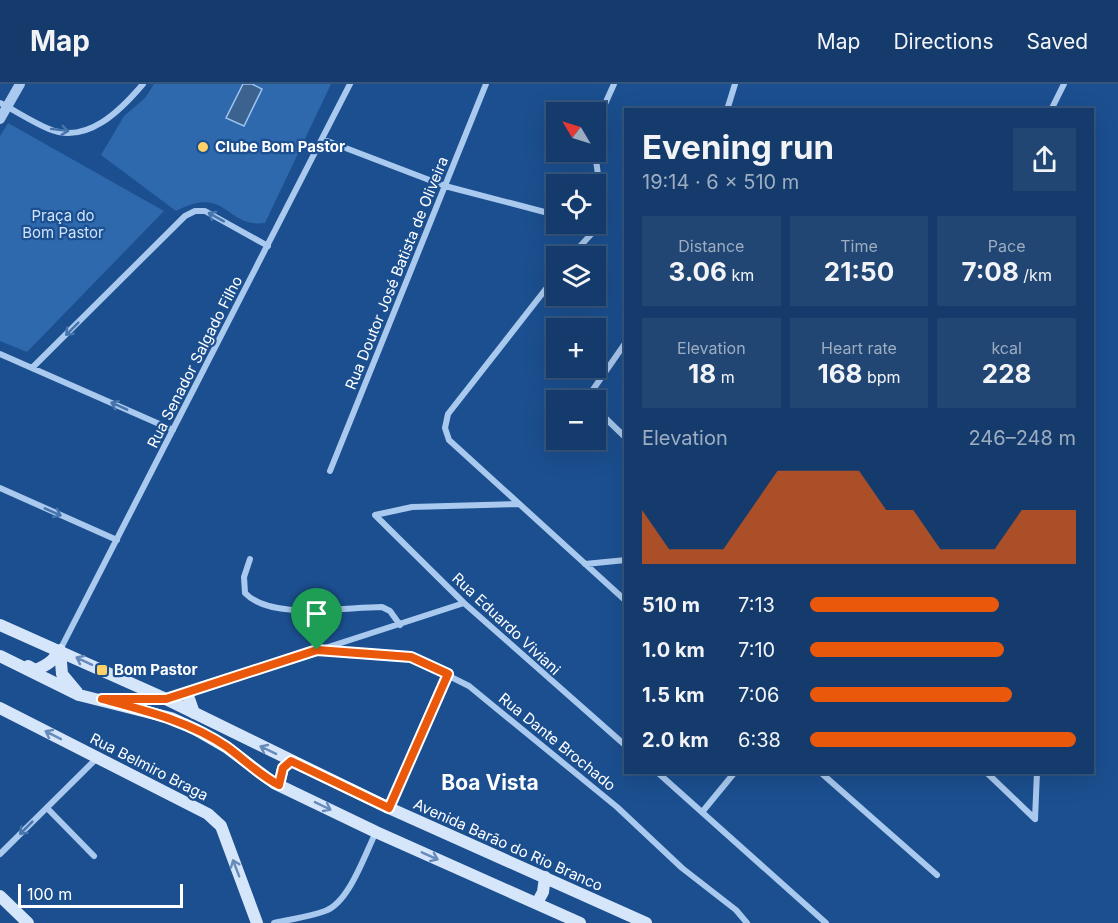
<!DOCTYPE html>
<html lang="en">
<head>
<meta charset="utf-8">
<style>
	body { margin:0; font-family:Inter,sans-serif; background:#214673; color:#f1f3f6; height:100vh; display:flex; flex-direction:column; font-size:22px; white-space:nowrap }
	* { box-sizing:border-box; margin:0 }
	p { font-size:20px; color:#9dadc1 }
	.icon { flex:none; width:33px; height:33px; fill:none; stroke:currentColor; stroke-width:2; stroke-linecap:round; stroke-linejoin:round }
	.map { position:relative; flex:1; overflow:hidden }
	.details { position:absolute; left:624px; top:24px; width:470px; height:666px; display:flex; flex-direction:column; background:#143b6b; border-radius:0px; box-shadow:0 6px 24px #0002,0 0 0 2px #33557e }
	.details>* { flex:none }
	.needle { width:39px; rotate:308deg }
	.fabs { position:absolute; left:546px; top:18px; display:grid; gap:12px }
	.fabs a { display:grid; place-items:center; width:60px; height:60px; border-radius:0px; background:#143b6b; box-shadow:0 6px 24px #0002,0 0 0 2px #33557e; font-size:30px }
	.scale { position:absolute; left:18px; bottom:15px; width:165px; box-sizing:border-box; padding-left:6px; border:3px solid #fff; border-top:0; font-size:16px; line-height:21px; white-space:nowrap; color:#fff; -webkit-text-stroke:4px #1b4f8f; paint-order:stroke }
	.pin { position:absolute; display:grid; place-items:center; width:51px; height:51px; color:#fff; margin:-62px -26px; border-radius:50% 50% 50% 0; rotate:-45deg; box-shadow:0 0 6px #0007 }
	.pin .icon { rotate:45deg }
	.round { display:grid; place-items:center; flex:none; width:63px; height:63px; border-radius:0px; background:#214673 }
	.summary { display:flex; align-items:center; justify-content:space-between; height:102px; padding:0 18px }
	h1 { font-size:33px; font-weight:700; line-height:45px }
	.stats { display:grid; grid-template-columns:repeat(3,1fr); gap:9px; height:102px; padding:6px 18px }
	.stats div { display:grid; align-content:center; border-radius:0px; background:#214673; text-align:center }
	.stats b { font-size:26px; font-weight:700 }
	.stats small { font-size:16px; font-weight:400 }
	.stats p { font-size:16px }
	.chart { height:168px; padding:12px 18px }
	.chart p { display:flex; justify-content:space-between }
	.chart svg { width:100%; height:108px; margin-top:6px; fill:#ea580c; opacity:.7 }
	ul { padding:0 18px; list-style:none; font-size:20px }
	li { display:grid; grid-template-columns:96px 72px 1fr; align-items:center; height:45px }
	li i { height:15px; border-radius:8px; background:#ea580c }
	header { display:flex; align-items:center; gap:36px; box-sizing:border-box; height:84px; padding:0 30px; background:#143b6b; border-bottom:2px solid #33557e }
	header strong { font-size:28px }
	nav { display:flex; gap:33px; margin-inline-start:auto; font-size:21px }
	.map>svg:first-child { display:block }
</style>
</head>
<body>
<header>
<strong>Map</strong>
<nav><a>Map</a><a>Directions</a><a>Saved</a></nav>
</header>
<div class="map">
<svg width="1118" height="839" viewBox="0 0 1118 839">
	<rect width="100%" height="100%" fill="#1b4f8f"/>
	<path fill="#2e69ad" d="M154,0H331L265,139C225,144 227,100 176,127L101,71L124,32L145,14Z
		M8,39L164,127L27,268L0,257V52Z"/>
	<path fill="#3c6290" stroke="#9cc4f0" stroke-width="1.5" d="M243,0H252L262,5L244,42L226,34Z"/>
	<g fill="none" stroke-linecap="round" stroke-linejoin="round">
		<path stroke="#a9c9ee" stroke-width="6" d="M0,19C16,27 32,38 49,45C87,61 121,26 143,0
			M727,26L735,0
			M1051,26L1064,0
			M322,55L445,102L556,131
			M596,66L605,20L614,0
			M595,68L603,129
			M581,140L592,145L602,140L603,129L596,121
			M571,172L596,145
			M556,192L448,330L445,344L449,356L626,517
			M0,270L173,346
			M32,284L185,132L195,127H205L268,162
			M593,316L592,307L626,258
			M596,325L626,354
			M330,387L486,0
			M0,404L117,456
			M519,420L412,423L375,431L464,519L626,662
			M250,475L244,493L245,509C271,537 345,523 382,523L390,527L400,541
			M585,480L626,476
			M60,566L350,0
			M317,566L411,573L469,602L617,723L682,784L736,826L747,839
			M168,615L464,519
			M657,688L826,839
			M820,688L937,791
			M986,688L1035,735
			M47,724L94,772
			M389,724L448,590
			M703,727L735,688
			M1035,735L1037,688
			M0,770L97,674
			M274,839C291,835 309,833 325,827C349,819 365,770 376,748"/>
		<path stroke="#a9c9ee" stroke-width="10" d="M0,35L20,0"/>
		<path stroke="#d6e6fa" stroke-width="12" d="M0,541L166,615L389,724L646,839
			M60,566L62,590L77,608
			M0,572L79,611L171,634L195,645L226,663L274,699L376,748L580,839
			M28,582L35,586C48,581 53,577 60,566
			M187,609L194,629
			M121,615H161
			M0,624L208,730L221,742L257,839
			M279,701L283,684L291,677
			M0,812L28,839
			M537,819L543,808L545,793"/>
	</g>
	<defs><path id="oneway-shaft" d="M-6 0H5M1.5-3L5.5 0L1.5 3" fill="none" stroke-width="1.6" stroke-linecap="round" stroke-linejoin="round" transform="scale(1.5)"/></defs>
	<g stroke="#4674ac">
		<use href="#oneway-shaft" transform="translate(60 46) rotate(7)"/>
		<use href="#oneway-shaft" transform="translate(216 133) rotate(-151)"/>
		<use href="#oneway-shaft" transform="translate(72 245) rotate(135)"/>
		<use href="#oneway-shaft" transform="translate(119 322) rotate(-156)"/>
		<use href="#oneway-shaft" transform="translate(53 428) rotate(24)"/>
		<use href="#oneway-shaft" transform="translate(26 744) rotate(135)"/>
	</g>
	<g stroke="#668bba">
		<use href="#oneway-shaft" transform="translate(84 577) rotate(-155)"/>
		<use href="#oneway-shaft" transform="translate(53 651) rotate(-153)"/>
		<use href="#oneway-shaft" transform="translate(268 666) rotate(-154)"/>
		<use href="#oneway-shaft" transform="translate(323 722) rotate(26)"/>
		<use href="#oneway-shaft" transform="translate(430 772) rotate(24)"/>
		<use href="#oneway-shaft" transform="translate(236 784) rotate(-111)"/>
	</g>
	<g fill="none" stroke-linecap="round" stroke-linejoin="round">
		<g stroke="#fff" stroke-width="12">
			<path id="route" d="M317,566L411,573L448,590L389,724L291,677L283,684L279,701C259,691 245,676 227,663C189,637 146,627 102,615H166Z"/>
		</g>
		<use href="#route" stroke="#ea580c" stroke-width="8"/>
	</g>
	<g fill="#ffd166" stroke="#1b4f8f" stroke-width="2">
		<circle cx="203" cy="63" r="6"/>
		<rect x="96" y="580" width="12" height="12" rx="3"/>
	</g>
	<g text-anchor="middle" stroke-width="4.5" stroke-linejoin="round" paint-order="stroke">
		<g font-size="15" font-weight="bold" fill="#fff" stroke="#1b4f8f" text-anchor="start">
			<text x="215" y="68">Clube Bom Pastor</text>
			<text x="114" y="591">Bom Pastor</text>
		</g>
		<g font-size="15" fill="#cfe3fa" stroke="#1b4f8f">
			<text x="63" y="137">Praça do<tspan x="63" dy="17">Bom Pastor</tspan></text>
		</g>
		<g font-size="15" fill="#fff" stroke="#1b4f8f">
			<text transform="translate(397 189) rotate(-68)" y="5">Rua Doutor José Batista de Oliveira</text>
			<text transform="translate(195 278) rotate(-63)" y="5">Rua Senador Salgado Filho</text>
			<text transform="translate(506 540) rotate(43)" y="5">Rua Eduardo Viviani</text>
			<text transform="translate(557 658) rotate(39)" y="5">Rua Dante Brochado</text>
			<text transform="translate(149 683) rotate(27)" y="5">Rua Belmiro Braga</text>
			<text transform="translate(508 761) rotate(24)" y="5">Avenida Barão do Rio Branco</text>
		</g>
		<g font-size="21" font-weight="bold" fill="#fff" stroke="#1b4f8f">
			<text x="490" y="706">Boa Vista</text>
		</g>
	</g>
</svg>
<div class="fabs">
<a><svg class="needle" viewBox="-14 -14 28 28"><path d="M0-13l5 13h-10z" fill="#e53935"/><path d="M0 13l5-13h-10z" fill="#9dadc1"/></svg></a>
<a><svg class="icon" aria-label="locate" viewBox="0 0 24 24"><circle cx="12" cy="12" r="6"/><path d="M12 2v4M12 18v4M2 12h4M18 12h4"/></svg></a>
<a><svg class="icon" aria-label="layers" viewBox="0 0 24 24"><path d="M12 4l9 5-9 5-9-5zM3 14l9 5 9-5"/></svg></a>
<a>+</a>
<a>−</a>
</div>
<div class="scale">100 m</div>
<div class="pin" style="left:317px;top:566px;background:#1e9e55"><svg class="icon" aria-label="arrive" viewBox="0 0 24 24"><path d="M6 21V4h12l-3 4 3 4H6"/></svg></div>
<section class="details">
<div class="summary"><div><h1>Evening run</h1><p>19:14 · 6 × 510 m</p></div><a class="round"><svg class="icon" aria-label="share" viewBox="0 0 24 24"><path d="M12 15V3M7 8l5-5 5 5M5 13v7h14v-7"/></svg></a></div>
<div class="stats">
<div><p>Distance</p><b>3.06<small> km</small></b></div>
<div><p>Time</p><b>21:50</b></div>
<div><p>Pace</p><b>7:08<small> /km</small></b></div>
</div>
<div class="stats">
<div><p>Elevation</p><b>18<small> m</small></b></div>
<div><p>Heart rate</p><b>168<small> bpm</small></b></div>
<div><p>kcal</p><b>228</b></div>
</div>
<div class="chart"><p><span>Elevation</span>246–248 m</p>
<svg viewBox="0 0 160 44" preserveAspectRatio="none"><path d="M0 44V22L10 38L20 38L30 38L40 22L50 6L60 6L70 6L80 6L90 22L100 22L110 38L120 38L130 38L140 22L150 22L160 22V44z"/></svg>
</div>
<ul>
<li><b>510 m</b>7:13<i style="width:71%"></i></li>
<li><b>1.0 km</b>7:10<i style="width:73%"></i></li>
<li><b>1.5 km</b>7:06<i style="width:76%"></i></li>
<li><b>2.0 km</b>6:38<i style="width:100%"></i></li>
</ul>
</section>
</div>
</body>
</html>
